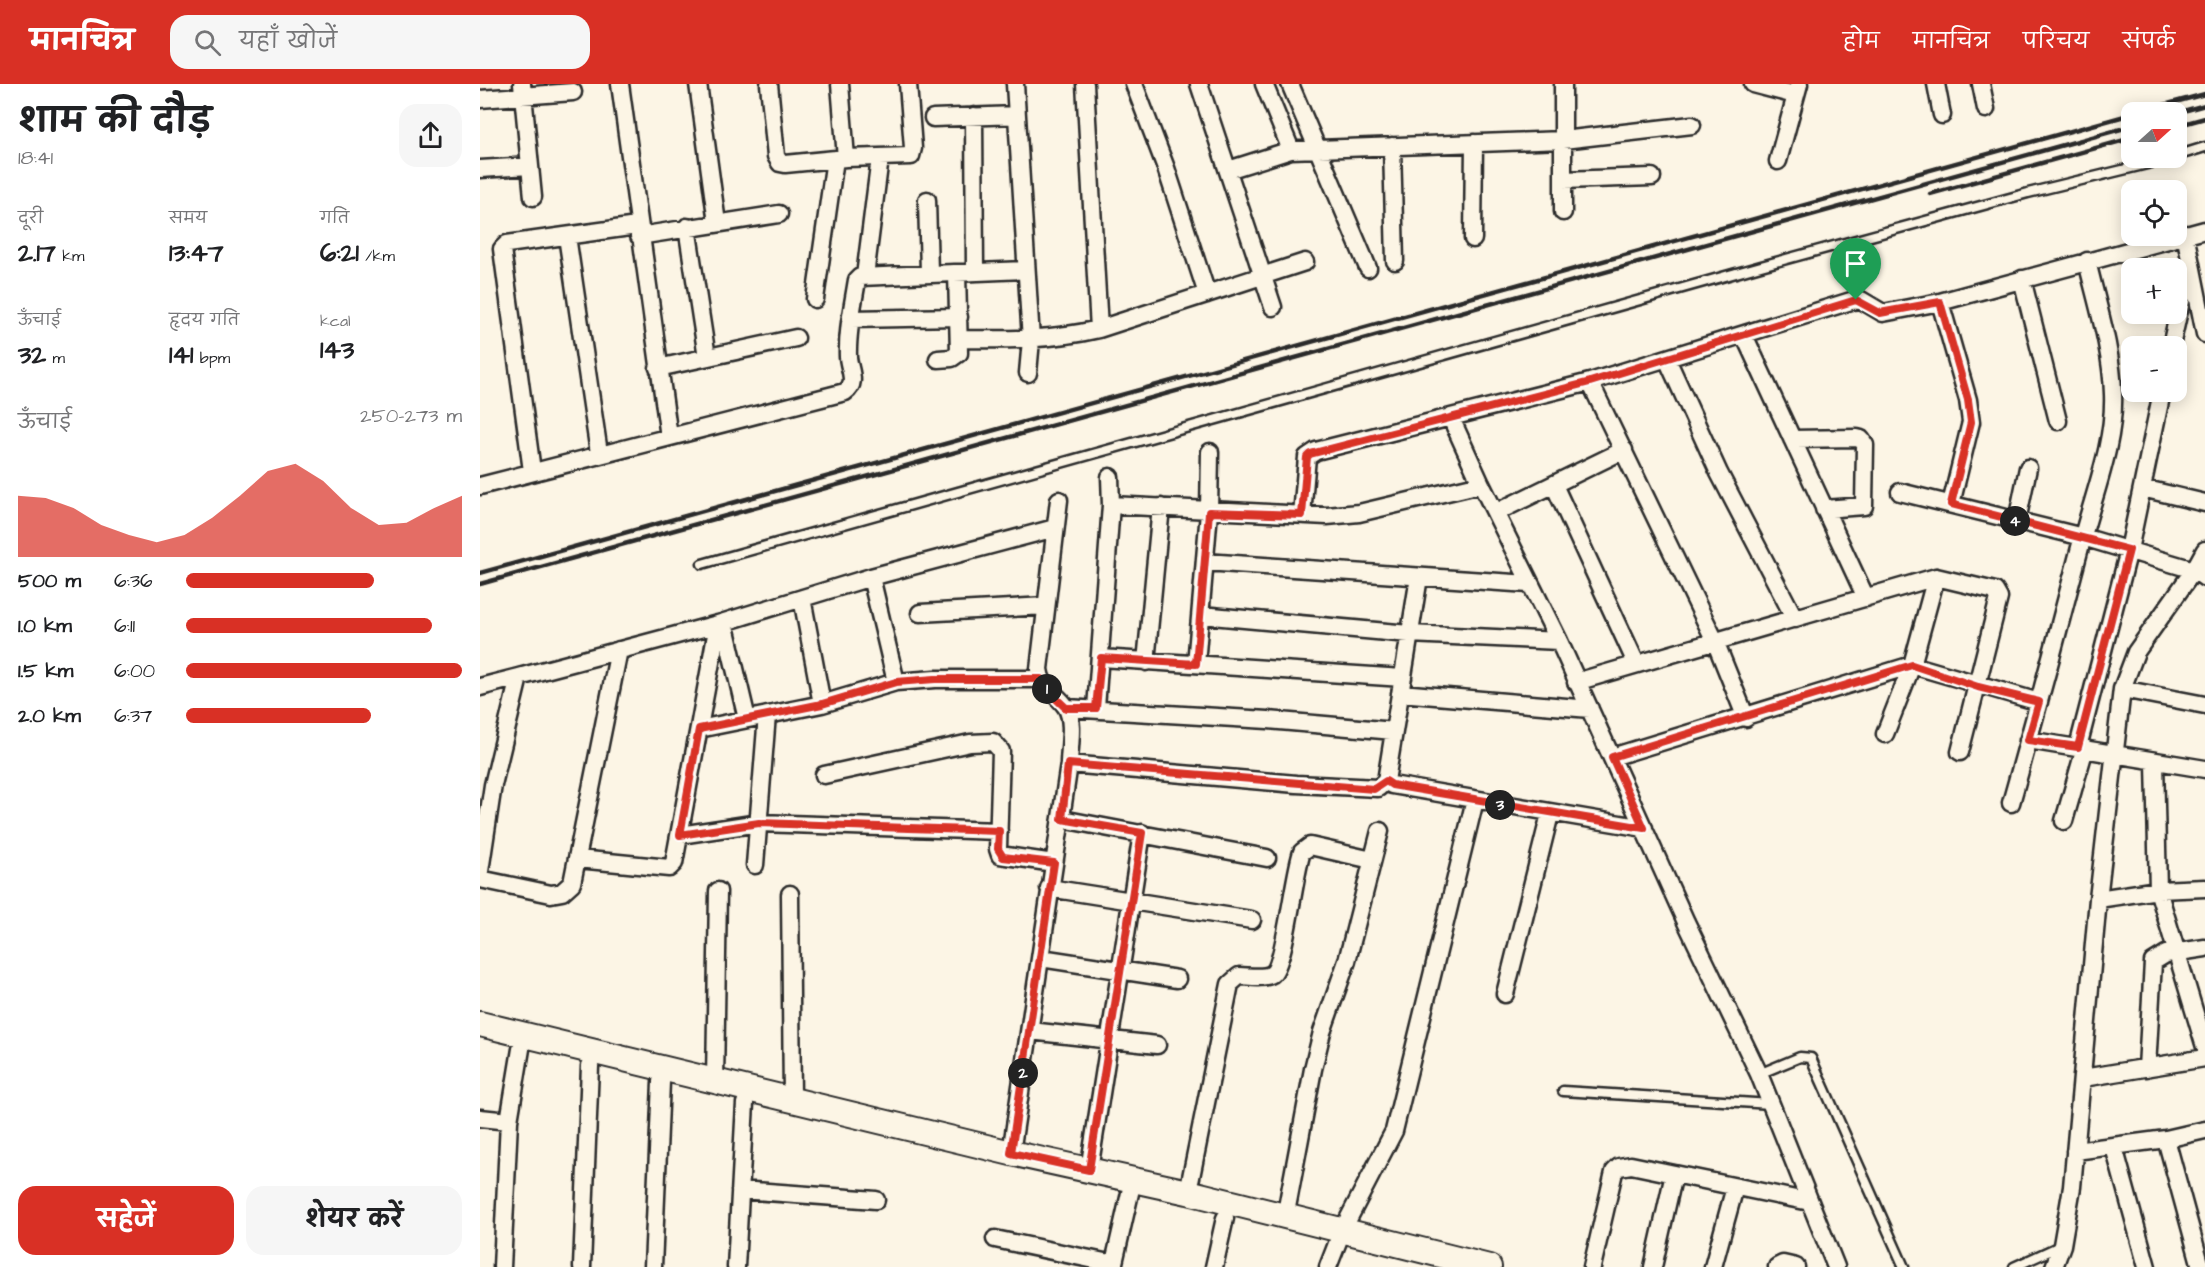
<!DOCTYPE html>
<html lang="hi">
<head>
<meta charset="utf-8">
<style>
	body { margin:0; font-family:"Architects Daughter","Playpen Sans Deva",sans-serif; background:#f6f6f6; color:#202124; height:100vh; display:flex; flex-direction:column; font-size:22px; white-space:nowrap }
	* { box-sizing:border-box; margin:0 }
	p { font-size:20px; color:#757577 }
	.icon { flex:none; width:33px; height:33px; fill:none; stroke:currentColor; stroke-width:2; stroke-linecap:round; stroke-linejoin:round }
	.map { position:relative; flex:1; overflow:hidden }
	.drawer { display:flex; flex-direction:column; background:#fff; width:480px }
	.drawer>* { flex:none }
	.needle { width:39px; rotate:69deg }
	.buttons { position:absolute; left:1641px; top:18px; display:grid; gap:12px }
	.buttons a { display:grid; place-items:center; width:66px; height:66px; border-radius:12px; background:#fff; box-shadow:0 3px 15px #0003; font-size:30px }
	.pin { position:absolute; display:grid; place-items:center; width:51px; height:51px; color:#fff; margin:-62px -26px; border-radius:50% 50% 50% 0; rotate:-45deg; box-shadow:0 0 6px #0007 }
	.pin .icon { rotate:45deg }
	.km { position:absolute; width:30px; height:30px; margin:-15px; border-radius:50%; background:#222; color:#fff; font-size:16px; line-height:30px; text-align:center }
	.round { display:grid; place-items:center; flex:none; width:63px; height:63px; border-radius:18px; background:#f6f6f6 }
	.headline { display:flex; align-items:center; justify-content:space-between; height:102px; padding:0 18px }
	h1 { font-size:33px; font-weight:700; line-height:45px }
	.metrics { display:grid; grid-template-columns:repeat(3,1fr); gap:9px; height:102px; padding:6px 18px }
	.metrics div { display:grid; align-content:center }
	.metrics b { font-size:26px; font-weight:700 }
	.metrics small { font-size:16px; font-weight:400 }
	.metrics p { font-size:16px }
	.chart { height:168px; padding:12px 18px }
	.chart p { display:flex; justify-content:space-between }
	.chart svg { width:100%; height:108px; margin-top:6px; fill:#d93025; opacity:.7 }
	.button { display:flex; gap:12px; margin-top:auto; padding:12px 18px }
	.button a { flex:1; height:69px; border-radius:18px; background:#d93025; color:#fff; font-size:24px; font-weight:700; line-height:69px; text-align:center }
	.button a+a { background:#f6f6f6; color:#202124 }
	ul { padding:0 18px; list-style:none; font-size:20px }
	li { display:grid; grid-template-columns:96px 72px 1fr; align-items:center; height:45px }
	li i { height:15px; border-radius:8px; background:#d93025 }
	header { display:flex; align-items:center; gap:36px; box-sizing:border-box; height:84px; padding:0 30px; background:#d93025; color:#fff }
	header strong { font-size:28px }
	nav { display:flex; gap:33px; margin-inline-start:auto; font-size:21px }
	.search { width:420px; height:54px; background:#f6f6f6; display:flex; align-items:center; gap:15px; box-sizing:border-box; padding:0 21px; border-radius:18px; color:#757577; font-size:22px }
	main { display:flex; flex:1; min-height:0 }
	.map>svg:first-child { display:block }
</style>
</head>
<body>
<header>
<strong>मानचित्र</strong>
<div class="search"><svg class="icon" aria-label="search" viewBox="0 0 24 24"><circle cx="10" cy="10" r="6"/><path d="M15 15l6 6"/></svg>यहाँ खोजें</div>
<nav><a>होम</a><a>मानचित्र</a><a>परिचय</a><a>संपर्क</a></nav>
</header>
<main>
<section class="drawer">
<div class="headline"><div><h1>शाम की दौड़</h1><p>18:41</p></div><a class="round"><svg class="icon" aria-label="share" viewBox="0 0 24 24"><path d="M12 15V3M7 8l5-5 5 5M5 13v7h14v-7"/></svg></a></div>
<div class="metrics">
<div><p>दूरी</p><b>2.17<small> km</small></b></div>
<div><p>समय</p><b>13:47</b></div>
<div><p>गति</p><b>6:21<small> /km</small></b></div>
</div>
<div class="metrics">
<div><p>ऊँचाई</p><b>32<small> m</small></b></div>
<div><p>हृदय गति</p><b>141<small> bpm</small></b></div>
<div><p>kcal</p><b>143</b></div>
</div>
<div class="chart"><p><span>ऊँचाई</span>250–273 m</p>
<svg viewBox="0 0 160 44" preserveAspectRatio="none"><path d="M0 44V19L10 20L20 24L30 31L40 35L50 38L60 35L70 28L80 19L90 9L100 6L110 13L120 24L130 31L140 30L150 24L160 19V44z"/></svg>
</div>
<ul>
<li><b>500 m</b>6:36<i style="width:68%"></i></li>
<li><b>1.0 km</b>6:11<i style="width:89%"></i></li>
<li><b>1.5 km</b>6:00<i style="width:100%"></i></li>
<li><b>2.0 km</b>6:37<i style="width:67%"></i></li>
</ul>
<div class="button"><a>सहेजें</a><a>शेयर करें</a></div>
</section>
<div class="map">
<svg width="1725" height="1183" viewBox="0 0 1725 1183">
	<rect width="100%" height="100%" fill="#fcf5e5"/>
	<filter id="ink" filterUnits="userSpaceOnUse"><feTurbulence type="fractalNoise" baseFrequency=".0167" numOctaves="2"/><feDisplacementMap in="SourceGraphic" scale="12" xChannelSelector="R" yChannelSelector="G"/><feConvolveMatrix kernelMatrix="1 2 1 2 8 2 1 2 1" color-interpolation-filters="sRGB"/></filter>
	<g filter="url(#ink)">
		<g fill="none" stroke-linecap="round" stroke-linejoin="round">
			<g stroke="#2b2b2b" stroke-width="13">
				<path id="service" d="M1696,72L1725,63
					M222,480L1281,182L1548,109L1692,74
					M1279,990L1320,973L1331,974L1424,1183
					M1083,1007L1291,1020
					M1534,1183L1580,1162"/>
			</g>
			<g stroke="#2b2b2b" stroke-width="21">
				<path id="minor" d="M42,0L53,113
					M140,0L189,353
					M218,0L237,139
					M289,0L296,72L300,79L305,80L366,74L431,72L433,64L428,0
					M360,0L366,74
					M535,0L551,256L548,289
					M605,0L619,245
					M654,0L686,84L727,210
					M719,0L793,223
					M784,0L811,66
					M810,0L888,184
					M1273,0L1315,11
					M1456,0L1462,31
					M1501,0L1506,25
					M0,15L93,8
					M494,32L495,188
					M453,34L537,31
					M912,62L915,177
					M1298,77L1319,0
					M0,85L50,82
					M748,86L811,66L1083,56L1212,41
					M1083,96L1172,93
					M447,116L449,188
					M1083,128V0
					M207,143L227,273
					M1705,150L1725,250
					M87,152L119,369
					M159,152L299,130
					M993,155L994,59
					M385,192L400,74
					M1542,195L1578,337
					M335,215L355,75
					M1460,218L1488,316L1491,338L1471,420
					M371,235L479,233
					M1264,251L1386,514
					M480,255C528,256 572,256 619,245L825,178
					M1691,262L1705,200L1711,183
					M458,275L472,274L479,269L477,189
					M1187,275L1239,389L1315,535
					M178,284L316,254
					M1110,298L1235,557L1266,634
					M971,334L1001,400L1079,557L1206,838L1279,990L1356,1183
					M1312,355L1377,354L1381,355L1385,361L1384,422L1344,425
					M52,387L22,165L27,160L157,142
					M1074,401L1156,579
					M0,402L365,308C378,299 369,286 368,273C367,247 373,221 377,196L380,193L546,186
					M1662,404L1725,419
					M1420,408L1603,453L1714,486L1725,494
					M631,421L847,432L879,429L1001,400
					M1017,428L1144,366
					M822,431L827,373L836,367L1110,298L1371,217L1381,216L1403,229L1460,218L1725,146
					M1537,437L1548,384
					M725,478L1049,500
					M391,493L416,598
					M322,514L342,620
					M440,529L566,522
					M721,531L929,550L1079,557
					M244,538L267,635
					M621,574L923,594
					M666,578L681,423
					M716,580L729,428L730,368
					M1096,598L1456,493L1515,507L1519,514L1480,668
					M0,603L39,593
					M1642,605L1725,621
					M920,609L1110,625
					M587,624L788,636L914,647
					M616,624L631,421L630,393
					M219,645L342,620L416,598L455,595H561
					M1405,650L1432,581L1456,493
					M1548,656L1725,685
					M1598,663L1649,466L1682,308
					M1132,673L1432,581L1559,618
					M1675,678L1678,806L1725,963
					M589,680L816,700L898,704L906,697L939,493
					M344,691L490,659L513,658L521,667L518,765L520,771L574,779
					M906,697L912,701L1164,744
					M1531,719C1556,630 1580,541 1603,452C1615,407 1635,357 1633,310C1632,266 1617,220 1607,177
					M582,735L787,774
					M1584,737L1605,664
					M200,751L279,739L519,747
					M98,775L189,784L194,779L238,540
					M275,781L287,631
					M0,787L13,701L39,593L238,540L391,493L575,444
					M0,795L71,810L82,808L92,799L139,566
					M569,804L772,836
					M310,810L312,1015
					M1618,815L1678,806L1725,804
					M561,874L697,895
					M1025,910L1070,730
					M550,947L677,961
					M1667,984L1673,878L1686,870L1725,864
					M1603,994L1725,974
					M235,997L238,807
					M0,1034L29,1037
					M1686,1055L1721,1183
					M1634,1063L1667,1183
					M1595,1067L1686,1055L1725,1046
					M531,1069L589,680C589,664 595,637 586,623C576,608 561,605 559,585L579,416
					M609,1086L662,749
					M260,1106L396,1116
					M708,1108L750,900L759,892C768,892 784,895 792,890C805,881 814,789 822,768L830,762L892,776
					M805,1134L833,985L842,948L867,877L900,747
					M515,1155L634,1180
					M22,1183L29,1037L41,965
					M102,1183L110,982
					M173,1183L181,998
					M256,1183L265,1019
					M633,1183L653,1096
					M734,1183L745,1134
					M848,1183L862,1147L914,1047L995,716
					M1112,1183L1134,1088L1139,1083L1151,1081L1330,1118
					M1173,1183L1194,1090
					M1233,1183L1255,1103
					M1297,1183L1303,1180L1316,1183
					M1574,1183L1582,1161L1592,1103L1618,815L1642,605L1656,568L1714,486L1725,466"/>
			</g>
			<g stroke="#2b2b2b" stroke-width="28">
				<path id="secondary" d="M0,940L531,1069L708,1108L1009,1183"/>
			</g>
			<use href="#service" stroke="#fcf5e5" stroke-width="8"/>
			<use href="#minor" stroke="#fcf5e5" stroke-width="16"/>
			<use href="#secondary" stroke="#fcf5e5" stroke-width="24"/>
			<path stroke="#2b2b2b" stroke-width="4.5" d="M1658,28L1725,10
				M1696,29L1725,21
				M1696,42L1725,34
				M1450,110L1652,54
				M0,489L1652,30
				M0,500L1652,42"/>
		</g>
	</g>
	<g fill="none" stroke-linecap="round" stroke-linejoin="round" filter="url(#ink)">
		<g stroke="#fff" stroke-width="12">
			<path id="route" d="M1376,216L1400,229L1460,218L1488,316L1491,338L1471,420L1649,466L1598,663L1548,656L1559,618L1498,603L1432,581L1132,673L1164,744L912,701L906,697L894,705L588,680L582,735L662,749L609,1086L531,1069L574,779L523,773L518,765L519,747L279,739L200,751L219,645L342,620L416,598L455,595H561L567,606L586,624H616L621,574L716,580L729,428L822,431L827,373L830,370L1110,298Z"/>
		</g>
		<use href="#route" stroke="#d93025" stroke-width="8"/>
	</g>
</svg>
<div class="buttons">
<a><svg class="needle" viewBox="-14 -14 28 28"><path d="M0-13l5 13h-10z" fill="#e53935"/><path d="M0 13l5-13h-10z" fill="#757577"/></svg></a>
<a><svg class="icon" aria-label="locate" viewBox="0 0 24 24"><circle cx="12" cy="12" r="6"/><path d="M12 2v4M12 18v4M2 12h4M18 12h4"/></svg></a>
<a>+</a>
<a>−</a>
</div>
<div class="pin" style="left:1376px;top:216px;background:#1e9e55"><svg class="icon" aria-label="arrive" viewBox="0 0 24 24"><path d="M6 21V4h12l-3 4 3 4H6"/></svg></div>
<b class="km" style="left:567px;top:605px">1</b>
<b class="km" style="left:543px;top:989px">2</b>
<b class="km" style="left:1020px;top:721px">3</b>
<b class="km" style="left:1535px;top:437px">4</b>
</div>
</main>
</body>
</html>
